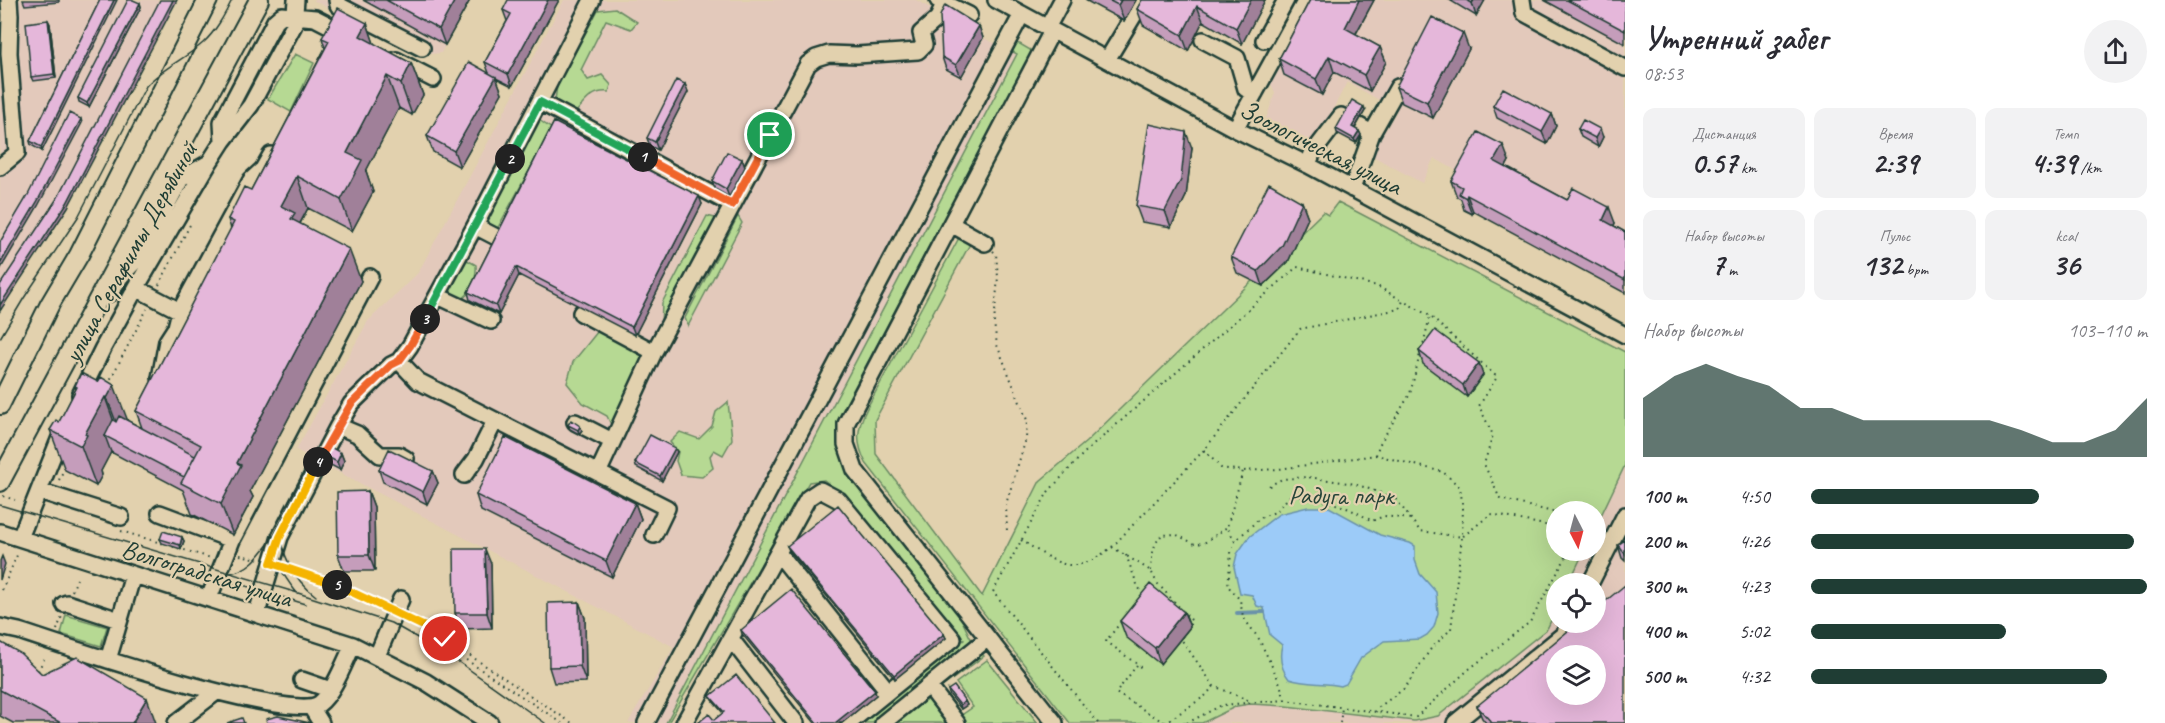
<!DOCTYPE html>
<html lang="ru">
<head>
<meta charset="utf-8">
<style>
	body { margin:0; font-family:Caveat,sans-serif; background:#f2f2f3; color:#2b2b33; height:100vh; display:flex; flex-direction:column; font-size:22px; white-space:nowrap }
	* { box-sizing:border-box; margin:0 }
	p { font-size:20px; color:#7c7c81 }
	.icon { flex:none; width:33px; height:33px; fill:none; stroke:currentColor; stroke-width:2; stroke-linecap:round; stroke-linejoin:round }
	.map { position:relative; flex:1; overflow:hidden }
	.details { display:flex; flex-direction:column; background:#fff; width:540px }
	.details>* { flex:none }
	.needle { width:39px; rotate:174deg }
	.tools { position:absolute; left:1546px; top:501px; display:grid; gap:12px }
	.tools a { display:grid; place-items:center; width:60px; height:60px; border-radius:50%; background:#fff; box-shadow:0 6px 24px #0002; font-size:30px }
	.pin { position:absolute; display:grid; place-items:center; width:51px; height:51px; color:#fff; margin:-26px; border:3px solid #fff; border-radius:50%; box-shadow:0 2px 6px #0007 }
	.km { position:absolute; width:30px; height:30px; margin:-15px; border-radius:50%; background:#222; color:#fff; font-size:16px; line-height:30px; text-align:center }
	.round { display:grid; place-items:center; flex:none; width:63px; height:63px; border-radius:32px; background:#f2f2f3 }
	.overview { display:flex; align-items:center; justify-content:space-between; height:102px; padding:0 18px }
	h1 { font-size:33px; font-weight:800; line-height:45px }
	.figures { display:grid; grid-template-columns:repeat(3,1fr); gap:9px; height:102px; padding:6px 18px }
	.figures div { display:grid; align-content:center; border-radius:12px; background:#f2f2f3; text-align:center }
	.figures b { font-size:30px; font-weight:800 }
	.figures small { font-size:16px; font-weight:400 }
	.figures p { font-size:16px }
	.chart { height:168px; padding:12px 18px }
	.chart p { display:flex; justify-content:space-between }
	.chart svg { width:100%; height:108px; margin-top:6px; fill:#1f3d34; opacity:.7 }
	ul { padding:0 18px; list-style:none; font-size:20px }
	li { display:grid; grid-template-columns:96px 72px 1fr; align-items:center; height:45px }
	li i { height:15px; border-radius:8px; background:#1f3d34 }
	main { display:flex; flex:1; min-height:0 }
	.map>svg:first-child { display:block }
</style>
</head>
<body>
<main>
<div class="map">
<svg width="1625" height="723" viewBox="0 0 1625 723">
	<rect width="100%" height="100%" fill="#e2d1ae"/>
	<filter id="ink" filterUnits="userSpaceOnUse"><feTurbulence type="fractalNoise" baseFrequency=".0167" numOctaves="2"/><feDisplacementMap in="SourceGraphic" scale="12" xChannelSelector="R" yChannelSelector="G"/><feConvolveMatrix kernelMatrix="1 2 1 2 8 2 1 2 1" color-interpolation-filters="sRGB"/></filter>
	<g filter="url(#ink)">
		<path fill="#e3c9bb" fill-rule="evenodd" d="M0,0H177L68,207L0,311Z
			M313,0H470L441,53L421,55Z
			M564,0H916L983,38L1017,53L666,723H628L674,647L296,450L368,321L418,273Z
			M1317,0H1625V293L1474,211L1472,214L1464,210L1468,203L1457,197L1468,177L1434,158L1422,183L1371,155L1397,110L1347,82L1315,144L1266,119L1275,93L1271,84Z
			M1625,465V723H1202L1237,706L1250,704L1438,716L1547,629L1557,608V622H1596V584L1569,583L1584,551L1596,550V526ZM1557,656H1596V694H1557Z"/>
		<path fill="#b6d993" stroke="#6a8b64" stroke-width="1.5" d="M615,8L637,22L631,29L606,20L581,70L588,80L602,75L611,85L609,92C593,90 586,100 576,112H569L555,101L557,86L598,10Z
			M1009,43L1020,44L1032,51L840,415C836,437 838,456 849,476L957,610L970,637L984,656L938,690L960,716L973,707L956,683L987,660L1038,723H858L964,640L839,492L824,480L809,482L668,723H666L1017,54L1006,48Z
			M295,54L314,63L291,112L268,99Z
			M539,120L552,129L496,231L484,221Z
			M1338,202L1625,352V465L1596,526V512H1557V550L1584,551L1569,583L1557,584V608L1547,629L1438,716L1414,721L1286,706L1250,704L1237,706L1202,723H1070L866,463C855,442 857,428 867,408L960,236L971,242L875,420L876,454L982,596L1040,481L1086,442L1323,212L1328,215Z
			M707,216L719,219L661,327L662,303Z
			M738,216L742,223L688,326L685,318Z
			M467,260L476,265C477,278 472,294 460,300L448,294L447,288L461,262Z
			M598,331L640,350L647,361L613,429L607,416L583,403L567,383L573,362Z
			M728,402L732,439L723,455L714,450L710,456L713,468L702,477L681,475L676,461L678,452L670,442L680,432L699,439L712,426L716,412Z
			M66,615L107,627L101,646L61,634Z"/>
		<path fill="#9ccbf8" stroke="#6a92aa" stroke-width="1.5" d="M1308,507H1329L1380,535L1410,543L1415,546V560L1420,574L1436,592L1438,613L1434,627L1427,635L1420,639L1384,641L1361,658L1346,684L1341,686C1325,682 1306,685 1289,679C1281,669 1279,657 1282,645L1270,635L1264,608L1257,606L1252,595L1240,593L1234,567L1237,554L1249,537L1279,514Z"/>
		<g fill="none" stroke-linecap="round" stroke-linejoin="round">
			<path stroke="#6a92aa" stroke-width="4" d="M1237,613L1264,612"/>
			<g stroke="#1f3d34" stroke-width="20">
				<path id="minor" d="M337,0L338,5L422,48
					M938,0L969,15
					M996,0L1235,129L1308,165L1625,335
					M1522,0L1524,13L1625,68
					M1047,28L1062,0
					M1052,31L846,424V444L855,470L1055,723
					M1203,40L1237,58L1246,89L1255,93
					M1264,40L1286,0
					M396,60L433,79
					M1107,60L1143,0
					M540,102L732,205
					M1235,129L1306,0
					M1372,133L1398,87
					M223,141L222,122L275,21L282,15L315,18L346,34
					M1308,165L1312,154L1341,116L1372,133L1352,189
					M0,167L17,153L9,53L10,15L9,0
					M951,224L985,243
					M475,226L500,239
					M136,288L180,311
					M110,293L121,276L139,257L181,179L207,164
					M438,296L491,321
					M581,313L654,352
					M399,361L418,381L667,508L654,535
					M160,378L167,341L176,327L180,311L251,180L263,169L271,155
					M80,395L103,348L136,288L209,163L223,141L251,105L294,25L296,0
					M575,422L612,441
					M338,426L357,434L380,455H399L406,459
					M598,473L654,352L808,64L816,58L829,54L857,55L918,51L924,45L921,33L938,18L945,3
					M464,475L476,459L495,421
					M39,491L121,517
					M160,513L232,540
					M0,532L353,645L426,682L490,723
					M20,538L63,430
					M778,553L888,691
					M1590,584L1625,515
					M209,598L232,540L370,277
					M64,604L67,603L119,620
					M257,613L280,537L338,426L351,404L391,365L399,361L410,346L475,226L592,0
					M0,627L19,631C61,645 290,723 319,704C333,694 345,661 353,645
					M731,639L796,723
					M377,656L401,599
					M108,660L133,575
					M302,680L331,690
					M929,686L957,723
					M311,707L321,723
					M176,723L215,693
					M646,723L1022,14
					M684,723L808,498L820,490L839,500L953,639L849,723
					M883,723L988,638
					M1455,723L1564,634L1570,622"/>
			</g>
			<g stroke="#1f3d34" stroke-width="22">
				<path id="major" d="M0,405L50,304L79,255L208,0
					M0,482L259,0"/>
			</g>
			<path stroke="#1f3d34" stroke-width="2" stroke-dasharray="1.5 4.5" stroke-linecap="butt" d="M993,251L996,254L998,277L994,323L997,345L1027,420L1026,439L1006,504L1007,532
				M159,285L192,221
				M1422,349L1430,316
				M108,384L147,309
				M1204,450L1221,468L1243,471L1279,469L1376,455L1443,472L1460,487L1463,508L1462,537L1451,629L1430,650L1405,688L1379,707L1376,712
				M1376,455L1379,445L1410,394L1420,354
				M59,480L64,469
				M1269,486L1282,479L1308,477L1355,484L1395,498L1420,531L1462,537L1491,514L1545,525L1557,532
				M3,496L15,500
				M121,531L211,558
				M1021,540C1061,565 1071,578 1112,547L1204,450L1300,329L1399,309L1403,301L1430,316L1497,377L1479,406L1493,435L1484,464L1500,499L1557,513
				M1235,541L1227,527L1243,471
				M1112,547L1151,571L1157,583L1192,621L1189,626
				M240,555L258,559
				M1126,555L1138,587L1143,593
				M283,567L339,586L384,608
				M1151,571C1152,557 1152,545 1162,535L1175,534L1195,544L1204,543L1227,527
				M2,590L18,553
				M72,591L77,579
				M408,619L445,639L572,723
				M1121,622L1106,641L1143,669
				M57,630L62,616
				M428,631L442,644L562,723
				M1186,631L1181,639L1214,686L1250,701
				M1137,665L1116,693L1165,723
				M38,671L46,655
				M1285,700L1279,681L1259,639L1243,617L1240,600L1228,586L1231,553L1235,541L1260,518L1275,512L1291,495C1325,500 1342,503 1372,521L1384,516L1411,519
				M1098,723L993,592L1048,492L1083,454L1297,267L1377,286L1403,301
				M1165,723L1205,696L1214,686
				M1187,723L1222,705L1285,700L1416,717L1468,670L1530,622L1570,550
				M1340,723L1342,708"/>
			<use href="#minor" stroke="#e2d1ae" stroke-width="15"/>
			<use href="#major" stroke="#e2d1ae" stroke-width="18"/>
			<path stroke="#1f3d34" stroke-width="1.5" d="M0,338L24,298L78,217L146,86C162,68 185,59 203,43C216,31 224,16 232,0
				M0,505L298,593L391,623L453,658L545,723
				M281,524C279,552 293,579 316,596
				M272,533C270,554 284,577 297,593
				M230,573C250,570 260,555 272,539L313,458
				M233,582L305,604"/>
		</g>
		<path fill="#c59dbb" stroke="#1f3d34" stroke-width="1.5" d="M23,0H59V2L25,5Z
			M100,0L42,151L31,145L30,141Z
			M363,0H470L445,45Z
			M559,0L512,86L496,78L502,93L460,167L433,152L427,136L489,73L485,62L507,21L503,10Z
			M1085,0H1136L1124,21Z
			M1142,0H1265L1242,44L1203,21L1188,51L1143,25L1137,9Z
			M1310,0H1374L1356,34L1380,47L1386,62L1370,91L1334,72L1322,95L1284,75L1279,59Z
			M1450,0H1485L1476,16L1451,1Z
			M1544,0H1625V44Z
			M140,3L141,7L89,107L79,102L78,98Z
			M48,20L50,24L56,78L33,81L31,77Z
			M367,23L374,44L411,63L423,95L412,115L399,108L366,171L373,192L352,231L308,208L300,224L361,281L250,491L253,497L233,535L192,514L183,490L111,452L101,471L102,475L96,486L65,470L50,430L59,422L76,389L75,386L98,382L128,421L142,428L136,411L231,229L228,219L251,190L325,48L322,38Z
			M979,26L983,38L961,77L946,69L942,57Z
			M1469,49L1433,118L1402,103L1396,87Z
			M685,84L688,92L658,150L650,146L647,138Z
			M1493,106L1552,114L1556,126L1547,144L1497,118Z
			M1365,111L1355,129L1359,131L1361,135L1356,143L1337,133L1336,129Z
			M554,122L702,204L635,335L519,275L499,314L470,300L468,292Z
			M771,124L761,144L751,139L748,131Z
			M1578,129L1603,137L1598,147L1581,137Z
			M1192,148L1186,196L1171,227L1142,222L1136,206Z
			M742,159L745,167L729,197L715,189L712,181Z
			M1509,161L1506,167L1567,200L1615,223L1614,226L1625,232V293L1473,211L1472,214L1464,210L1461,199L1457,197L1451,181Z
			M1302,202L1308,218L1288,262L1263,286L1237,273L1231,257Z
			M1419,351L1479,363L1483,375L1467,397L1423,364Z
			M568,425L582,430L579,434L570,429Z
			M677,452L662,481L636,467L635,463Z
			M341,453L344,461L340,470L325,462L322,454Z
			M379,470L433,471L438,483L427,504L383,482Z
			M368,491L374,507L375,571H344L338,555Z
			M476,495L635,503L641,519L612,577L481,511Z
			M182,537L184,541L181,549L162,543L160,539Z
			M1625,540V561L1622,558L1618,545Z
			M787,546L944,634L946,638L895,679L789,550Z
			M491,564L492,628L461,629L455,613Z
			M579,602L585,618L586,682L554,683L549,667Z
			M1184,612L1190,627L1160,664L1126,637L1120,621Z
			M741,630L876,695L842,723H815L742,634Z
			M0,642L42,674L156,723H13L0,716Z
			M948,690L965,701L967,705L961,709L949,694Z
			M710,696L775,723L714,720L723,713L712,700Z
			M1477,706L1625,723H1486L1482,718Z"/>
		<path fill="#a08099" stroke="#1f3d34" stroke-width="1.5" d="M114,0H117L42,151L41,147Z
			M173,0H177L68,207L0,311V305Z
			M455,0H470L445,45L439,29Z
			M548,0H559L512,86L508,74Z
			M1121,0H1136L1124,21L1118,5Z
			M1251,0H1265L1242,44L1236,28Z
			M1359,0H1374L1350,44L1345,28Z
			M1474,0H1485L1476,16L1472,3Z
			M140,3L141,7L89,107L87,103Z
			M1197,6L1203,21L1188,51L1182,35Z
			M48,20L50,24L56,78L54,74Z
			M367,23L378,55L360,36Z
			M979,26L983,38L961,77L956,65Z
			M1463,33L1469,49L1433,118L1427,102Z
			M1380,47L1386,62L1370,91L1364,75Z
			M1329,56L1334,72L1322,95L1316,79Z
			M411,63L423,95L412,115L401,84Z
			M387,76L399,108L366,171L373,192L352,231L341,200L347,153Z
			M496,77L502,93L460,167L454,151Z
			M685,84L688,92L658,150L655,142Z
			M1364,107L1365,111L1353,131L1352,127Z
			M1552,114L1556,126L1547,144L1542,132Z
			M768,116L771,124L761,144L758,136Z
			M81,119L82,123L38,206L0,270V264Z
			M1600,129L1603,137L1598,147L1595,138Z
			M1359,131L1361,135L1356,143L1354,139Z
			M1186,132L1192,148L1186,196L1171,227L1165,211Z
			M1503,145L1509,161L1500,177L1494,161Z
			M742,159L745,167L729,197L726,189Z
			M297,176L308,208L299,225L306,244L281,206Z
			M1467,195L1473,211L1472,214L1466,198Z
			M699,196L702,204L635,335L632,327Z
			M1302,202L1308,218L1288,262L1263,286L1258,271Z
			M1609,207L1615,223L1608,236L1603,220Z
			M349,249L361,281L250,491L253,497L233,535L221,504L237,463Z
			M516,267L519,275L499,314L496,306Z
			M1479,363L1483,375L1467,397L1463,385Z
			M114,385L129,424L122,438L107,398Z
			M105,397L119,436H105L111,452L101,471L102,475L96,486L81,446L85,434Z
			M580,426L582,430L579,434L578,430Z
			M675,448L677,452L662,481L660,476Z
			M341,453L344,461L340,470L337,462Z
			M433,471L438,483L427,504L423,492Z
			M368,491L374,507L375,571L369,555Z
			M635,503L641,519L612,577L606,561Z
			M182,537L184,541L181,549L180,545Z
			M485,549L491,564L492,628L487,613Z
			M2,556L5,564L0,580V561Z
			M579,602L585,618L586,682L580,666Z
			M1184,612L1190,627L1160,664L1155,648Z
			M944,634L946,638L895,679L894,675Z
			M875,691L876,695L842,723H835Z
			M147,698L156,723H132Z
			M965,701L967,705L961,709L960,705Z"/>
		<path fill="#e5b7da" stroke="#1f3d34" stroke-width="1.5" fill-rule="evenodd" d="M100,0H114L41,147L30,141Z
			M128,0H133L140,3L87,103L78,98Z
			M160,0H173L67,203L0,305V285L58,197Z
			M386,0H455L439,29Z
			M508,0H548L508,74L485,62L511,14L503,10Z
			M1108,0H1121L1118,5Z
			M1142,0H1251L1236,28L1197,6L1182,35L1137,9Z
			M1310,0H1359L1345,28L1380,47L1364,75L1329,56L1316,79L1279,59Z
			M1466,0H1474L1472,3Z
			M1567,0H1625V31Z
			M945,5L979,26L956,65L942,57L940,16Z
			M338,8L367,23L360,36L411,63L401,84L387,76L347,153L362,160L341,200L297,176L281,206L295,213L291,219L349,249L237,463L241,465L221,504L181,483L201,445L136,411L234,222L228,219L244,187L251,190L329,41L322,38Z
			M1432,17L1463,33L1427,102L1396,87Z
			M48,20L54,74L31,77L26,23Z
			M469,62L496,77L454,151L427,136Z
			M676,80L685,84L655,142L647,138Z
			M1503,88L1552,114L1542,132L1493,106Z
			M1352,100L1364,107L1352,127L1359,131L1354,139L1336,129Z
			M758,111L768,116L758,136L748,131Z
			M69,113L81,119L37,202L0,264V242L28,195Z
			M1583,120L1600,129L1595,138L1578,129Z
			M554,122L699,196L632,327L516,267L496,306L468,292Z
			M1149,124L1186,132L1181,180L1165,211L1136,206Z
			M1478,132L1503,145L1494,161L1567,200L1573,188L1609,207L1603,220L1625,232V280L1467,195L1466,198L1459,194L1462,187L1451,181Z
			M727,152L742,159L726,189L712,181Z
			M1269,183L1302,202L1282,246L1258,271L1231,257Z
			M1435,330L1479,363L1463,385L1419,351Z
			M81,373L98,382L101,377L114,385L107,398L105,397L85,434L87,435L81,446L50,430L56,420L59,422L77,387L75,386Z
			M119,416L195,456L184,477L105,436L113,420L116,422Z
			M571,420L580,426L578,430L568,425Z
			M650,435L675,448L660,476L635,463Z
			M505,437L635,503L606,561L476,495Z
			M327,445L341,453L337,462L322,454Z
			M389,449L433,471L423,492L379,470Z
			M368,491L369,555H338L337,492Z
			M838,505L944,634L894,675L787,546Z
			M163,531L182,537L180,545L160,539Z
			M1625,540V554L1618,545Z
			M454,549H485L487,613H455Z
			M1150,584L1184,612L1155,648L1120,621Z
			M1625,585V723H1492L1477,706L1579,622H1596V609ZM1557,656H1596V694H1557Z
			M791,589L875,691L835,723H817L741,630Z
			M579,602L580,666L549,667L548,603Z
			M0,642L20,653L42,674L77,657L147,698L132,723H61L0,690Z
			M736,675L775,723H698L709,714L714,720L724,712L710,696Z
			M954,686L965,701L960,705L948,690Z
			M278,716L310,723H267L266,719Z
			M242,718L244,723H227Z"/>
	</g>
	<g fill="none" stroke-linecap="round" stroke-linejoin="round" filter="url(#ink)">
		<g stroke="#fff" stroke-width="12">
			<path id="split-1" d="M643,157L732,205L770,135"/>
		</g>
		<g stroke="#fff" stroke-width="12">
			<path id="split-2" d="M510,159L540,102L643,157"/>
		</g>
		<g stroke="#fff" stroke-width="12">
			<path id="split-3" d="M425,319L510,159"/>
		</g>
		<g stroke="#fff" stroke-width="12">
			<path id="split-4" d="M318,462L351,404L391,365L399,361L410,346L425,319"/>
		</g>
		<g stroke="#fff" stroke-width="12">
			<path id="split-5" d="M318,462L280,537L271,563L337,585"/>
		</g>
		<g stroke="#fff" stroke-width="12">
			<path id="split-6" d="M337,585L423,626L445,639"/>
		</g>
		<use href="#split-1" stroke="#f0652b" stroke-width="8"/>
		<use href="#split-2" stroke="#22a559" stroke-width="8"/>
		<use href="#split-3" stroke="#22a559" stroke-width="8"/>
		<use href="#split-4" stroke="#f0652b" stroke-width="8"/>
		<use href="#split-5" stroke="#f5b400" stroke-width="8"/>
		<use href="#split-6" stroke="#f5b400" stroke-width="8"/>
	</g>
	<g text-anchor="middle" stroke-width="4.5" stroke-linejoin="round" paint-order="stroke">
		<g font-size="26" fill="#1f3d34" stroke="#e2d1ae">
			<text transform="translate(1321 147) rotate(27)" y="9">Зоологическая улица</text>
			<text transform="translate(130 252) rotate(-61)" y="9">улица Серафимы Дерябиной</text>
			<text transform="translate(207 573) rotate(17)" y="9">Волгоградская улица</text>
		</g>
		<g font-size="26" fill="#274539" stroke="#e2d1ae">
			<text x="1341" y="504">Радуга парк</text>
		</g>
	</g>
</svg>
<div class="tools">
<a><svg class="needle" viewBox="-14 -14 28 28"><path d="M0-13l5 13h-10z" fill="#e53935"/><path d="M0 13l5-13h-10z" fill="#7c7c81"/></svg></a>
<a><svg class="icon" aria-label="locate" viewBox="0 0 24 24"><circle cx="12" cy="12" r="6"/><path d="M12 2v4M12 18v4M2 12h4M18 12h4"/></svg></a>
<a><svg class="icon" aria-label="layers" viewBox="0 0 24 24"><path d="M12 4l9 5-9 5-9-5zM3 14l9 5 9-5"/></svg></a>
</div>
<div class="pin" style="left:770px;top:135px;background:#1e9e55"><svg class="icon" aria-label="arrive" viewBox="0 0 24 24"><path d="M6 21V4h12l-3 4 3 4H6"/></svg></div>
<div class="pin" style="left:445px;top:639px;background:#d93025"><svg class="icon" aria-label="check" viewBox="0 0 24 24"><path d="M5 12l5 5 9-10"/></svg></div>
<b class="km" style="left:643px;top:157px">1</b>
<b class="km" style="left:510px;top:159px">2</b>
<b class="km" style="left:425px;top:319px">3</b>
<b class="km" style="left:318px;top:462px">4</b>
<b class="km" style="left:337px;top:585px">5</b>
</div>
<section class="details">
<div class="overview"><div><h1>Утренний забег</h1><p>08:53</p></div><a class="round"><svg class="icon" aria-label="share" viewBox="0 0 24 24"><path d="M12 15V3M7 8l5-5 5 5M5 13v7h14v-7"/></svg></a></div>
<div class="figures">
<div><p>Дистанция</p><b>0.57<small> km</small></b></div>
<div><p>Время</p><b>2:39</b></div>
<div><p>Темп</p><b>4:39<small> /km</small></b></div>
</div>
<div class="figures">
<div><p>Набор высоты</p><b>7<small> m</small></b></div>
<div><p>Пульс</p><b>132<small> bpm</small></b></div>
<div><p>kcal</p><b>36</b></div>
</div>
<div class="chart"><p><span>Набор высоты</span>103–110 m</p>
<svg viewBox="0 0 160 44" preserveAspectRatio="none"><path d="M0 44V20L10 11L20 6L30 11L40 15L50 24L60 24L70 29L80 29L90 29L100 29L110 29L120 33L130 38L140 38L150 33L160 20V44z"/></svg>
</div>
<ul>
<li><b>100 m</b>4:50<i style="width:68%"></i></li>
<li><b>200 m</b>4:26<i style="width:96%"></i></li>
<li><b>300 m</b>4:23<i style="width:100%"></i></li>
<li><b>400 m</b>5:02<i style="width:58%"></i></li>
<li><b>500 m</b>4:32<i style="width:88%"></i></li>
</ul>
</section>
</main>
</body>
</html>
